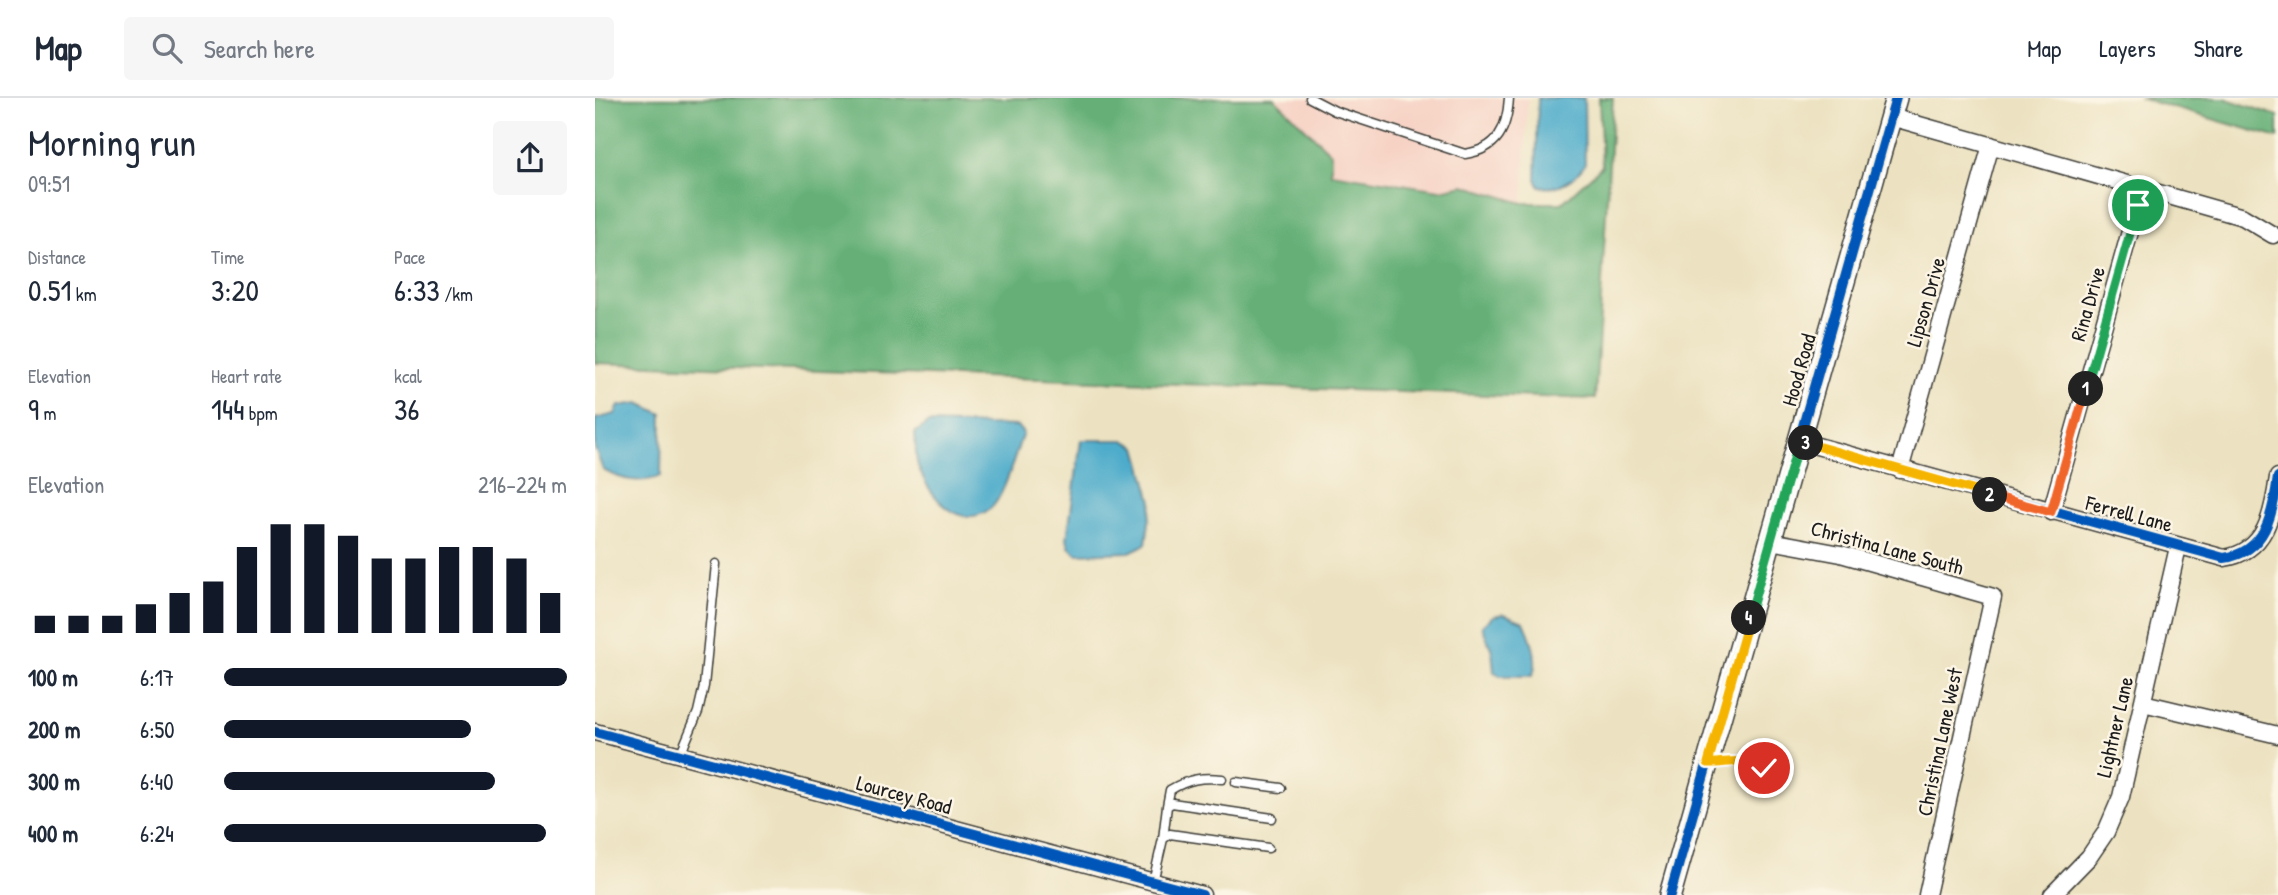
<!DOCTYPE html>
<html lang="en">
<head>
<meta charset="utf-8">
<style>
	body { margin:0; font-family:"Patrick Hand",sans-serif; background:#f6f6f7; color:#1f2937; height:100vh; display:flex; flex-direction:column; font-size:26px; white-space:nowrap }
	* { box-sizing:border-box; margin:0 }
	p { font-size:23px; color:#747a83 }
	.icon { flex:none; width:38px; height:38px; fill:none; stroke:currentColor; stroke-width:2; stroke-linecap:round; stroke-linejoin:round }
	.map { position:relative; flex:1; overflow:hidden }
	.panel { display:flex; flex-direction:column; background:#fff; width:595px }
	.panel>* { flex:none }
	.pin { position:absolute; display:grid; place-items:center; width:60px; height:60px; color:#fff; margin:-30px; border:4px solid #fff; border-radius:50%; box-shadow:0 2px 7px #0007 }
	.km { position:absolute; width:35px; height:35px; margin:-18px; border-radius:50%; background:#222; color:#fff; font-size:19px; line-height:35px; text-align:center }
	.round { display:grid; place-items:center; flex:none; width:74px; height:74px; border-radius:7px; background:#f6f6f7 }
	.summary { display:flex; align-items:center; justify-content:space-between; height:119px; padding:0 28px }
	h1 { font-size:38px; font-weight:600; line-height:52px }
	.stats { display:grid; grid-template-columns:repeat(3,1fr); gap:10px; height:119px; padding:7px 28px }
	.stats div { display:grid; align-content:center }
	.stats b { font-size:30px; font-weight:600 }
	.stats small { font-size:19px; font-weight:400 }
	.stats p { font-size:19px }
	.chart { height:196px; padding:14px 28px }
	.chart p { display:flex; justify-content:space-between }
	.chart svg { width:100%; height:126px; margin-top:7px; stroke:#111827; stroke-width:6 }
	ul { padding:0 28px; list-style:none; font-size:23px }
	li { display:grid; grid-template-columns:112px 84px 1fr; align-items:center; height:52px }
	li i { height:18px; border-radius:9px; background:#111827 }
	header { display:flex; align-items:center; gap:42px; box-sizing:border-box; height:98px; padding:0 35px; background:#fff; border-bottom:2px solid #e0e1e3 }
	header strong { font-size:33px }
	nav { display:flex; gap:38px; margin-inline-start:auto; font-size:24px }
	.search { width:490px; height:63px; background:#f6f6f7; display:flex; align-items:center; gap:18px; box-sizing:border-box; padding:0 24px; border-radius:7px; color:#747a83; font-size:26px }
	main { display:flex; flex:1; min-height:0 }
	.map>svg:first-child { display:block }
</style>
</head>
<body>
<header>
<strong>Map</strong>
<div class="search"><svg class="icon" aria-label="search" viewBox="0 0 24 24"><circle cx="10" cy="10" r="6"/><path d="M15 15l6 6"/></svg>Search here</div>
<nav><a>Map</a><a>Layers</a><a>Share</a></nav>
</header>
<main>
<section class="panel">
<div class="summary"><div><h1>Morning run</h1><p>09:51</p></div><a class="round"><svg class="icon" aria-label="share" viewBox="0 0 24 24"><path d="M12 15V3M7 8l5-5 5 5M5 13v7h14v-7"/></svg></a></div>
<div class="stats">
<div><p>Distance</p><b>0.51<small> km</small></b></div>
<div><p>Time</p><b>3:20</b></div>
<div><p>Pace</p><b>6:33<small> /km</small></b></div>
</div>
<div class="stats">
<div><p>Elevation</p><b>9<small> m</small></b></div>
<div><p>Heart rate</p><b>144<small> bpm</small></b></div>
<div><p>kcal</p><b>36</b></div>
</div>
<div class="chart"><p><span>Elevation</span>216–224 m</p>
<svg viewBox="0 0 160 44" preserveAspectRatio="none"><path d="M5 44V38M15 44V38M25 44V38M35 44V34M45 44V30M55 44V26M65 44V14M75 44V6M85 44V6M95 44V10M105 44V18M115 44V18M125 44V14M135 44V14M145 44V18M155 44V30"/></svg>
</div>
<ul>
<li><b>100 m</b>6:17<i style="width:100%"></i></li>
<li><b>200 m</b>6:50<i style="width:72%"></i></li>
<li><b>300 m</b>6:40<i style="width:79%"></i></li>
<li><b>400 m</b>6:24<i style="width:94%"></i></li>
</ul>
</section>
<div class="map">
<svg width="1683" height="797" viewBox="0 0 1683 797">
	<rect width="100%" height="100%" fill="#fcf5e5"/>
	<filter id="ink" filterUnits="userSpaceOnUse"><feTurbulence type="fractalNoise" baseFrequency=".0143" numOctaves="2"/><feDisplacementMap in="SourceGraphic" scale="14" xChannelSelector="R" yChannelSelector="G"/><feConvolveMatrix kernelMatrix="1 2 1 2 8 2 1 2 1" color-interpolation-filters="sRGB"/></filter>
	<filter id="wash" filterUnits="userSpaceOnUse"><feTurbulence type="fractalNoise" baseFrequency=".00686" numOctaves="4" result="noise"/><feDisplacementMap in="SourceGraphic" scale="28" xChannelSelector="R" yChannelSelector="G"/><feGaussianBlur stdDeviation="1.57" result="paint"/><feColorMatrix in="noise" values="0 0 0 0 0 0 0 0 0 0 0 0 0 0 0 0 0 1.4 0 .05"/><feComposite in="paint" operator="in"/></filter>
	<g filter="url(#wash)">
		<rect width="100%" height="100%" fill="#ece2c1"/>
		<path fill="#f6d2c4" d="M679,0H933L928,105L869,87L845,92L736,75V55Z"/>
		<path fill="#66b078" stroke="#41664a" stroke-width="2" d="M0,0H679L736,55V75L845,92L869,87L928,105H967L1007,68L1004,0H1018L1000,301L0,265Z
			M1544,0H1629L1683,18V40Z"/>
		<path fill="#4daccb" stroke="#346474" stroke-width="2" d="M943,0H989L990,66C982,80 961,94 944,88L941,81Z
			M44,305L67,316L66,378C44,386 29,383 8,372L0,350V321L20,316L24,308Z
			M333,325L422,328L428,335C421,353 409,401 395,411C363,434 334,397 323,368C320,359 321,345 320,335Z
			M486,342H529L542,349L557,403L551,446L535,454L482,456L474,449L472,441Z
			M909,516L929,524C936,539 945,563 937,578H905L899,574L897,553L887,528L898,518Z"/>
	</g>
	<g filter="url(#ink)">
		<g fill="none" stroke-linecap="round" stroke-linejoin="round">
			<g stroke="#3b3a35" stroke-width="11">
				<path id="lane" d="M715,0L740,13L870,56C903,51 912,31 914,0
					M85,657L103,614L109,588L121,466
					M1113,665C1123,666 1132,664 1143,664C1157,664 1166,679 1178,660L1171,650H1161L1146,663
					M641,684L686,690
					M572,708L575,692C593,681 606,679 627,681
					M568,741L572,708L577,705L677,720
					M558,784L568,741L575,736L673,750"/>
			</g>
			<g stroke="#3b3a35" stroke-width="19">
				<path id="street" d="M1296,19L1648,119L1678,137
					M1204,343L1629,460C1671,454 1678,416 1683,379
					M1305,372L1396,47
					M1456,414L1547,91
					M1176,443L1246,456L1398,499L1332,797
					M1548,605L1683,637
					M0,634L607,797
					M1457,797L1494,759L1511,734L1526,699L1583,449"/>
			</g>
			<g stroke="#3b3a35" stroke-width="24">
				<path id="secondary" d="M1075,797L1301,0"/>
			</g>
			<use href="#lane" stroke="#fff" stroke-width="8"/>
			<use href="#street" stroke="#fff" stroke-width="16"/>
			<use href="#secondary" stroke="#fff" stroke-width="21"/>
			<g stroke="#fcf5e5" stroke-width="15">
				<path id="cycleway" d="M1204,343L1629,460C1671,454 1678,416 1683,379
					M0,634L607,797
					M1075,797L1301,0"/>
			</g>
			<use href="#cycleway" stroke="#0057b8" stroke-width="10"/>
		</g>
	</g>
	<g fill="none" stroke-linecap="round" stroke-linejoin="round" filter="url(#ink)">
		<g stroke="#fff" stroke-width="14">
			<path id="split-1" d="M1491,291L1543,107"/>
		</g>
		<g stroke="#fff" stroke-width="14">
			<path id="split-2" d="M1395,397L1456,414L1491,291"/>
		</g>
		<g stroke="#fff" stroke-width="14">
			<path id="split-3" d="M1211,345L1395,397"/>
		</g>
		<g stroke="#fff" stroke-width="14">
			<path id="split-4" d="M1154,520L1204,343L1211,345"/>
		</g>
		<g stroke="#fff" stroke-width="14">
			<path id="split-5" d="M1154,520L1113,665C1121,666 1143,662 1147,664C1156,668 1159,671 1169,670"/>
		</g>
		<use href="#split-1" stroke="#22a559" stroke-width="9"/>
		<use href="#split-2" stroke="#f0652b" stroke-width="9"/>
		<use href="#split-3" stroke="#f5b400" stroke-width="9"/>
		<use href="#split-4" stroke="#22a559" stroke-width="9"/>
		<use href="#split-5" stroke="#f5b400" stroke-width="9"/>
	</g>
	<g text-anchor="middle" stroke-width="5" stroke-linejoin="round" paint-order="stroke">
		<g font-size="21" fill="#1c1c1c" stroke="#fcf5e5">
			<text transform="translate(1331 204) rotate(-74)" y="7">Lipson Drive</text>
			<text transform="translate(1493 206) rotate(-74)" y="7">Rina Drive</text>
			<text transform="translate(1204 272) rotate(-74)" y="7">Hood Road</text>
			<text transform="translate(1534 416) rotate(15)" y="7">Ferrell Lane</text>
			<text transform="translate(1292 450) rotate(15)" y="7">Christina Lane South</text>
			<text transform="translate(1520 629) rotate(-77)" y="7">Lightner Lane</text>
			<text transform="translate(1345 644) rotate(-78)" y="7">Christina Lane West</text>
			<text transform="translate(309 697) rotate(15)" y="7">Lourcey Road</text>
		</g>
	</g>
</svg>
<div class="pin" style="left:1543px;top:107px;background:#1e9e55"><svg class="icon" aria-label="arrive" viewBox="0 0 24 24"><path d="M6 21V4h12l-3 4 3 4H6"/></svg></div>
<div class="pin" style="left:1169px;top:670px;background:#d93025"><svg class="icon" aria-label="check" viewBox="0 0 24 24"><path d="M5 12l5 5 9-10"/></svg></div>
<b class="km" style="left:1491px;top:291px">1</b>
<b class="km" style="left:1395px;top:397px">2</b>
<b class="km" style="left:1211px;top:345px">3</b>
<b class="km" style="left:1154px;top:520px">4</b>
</div>
</main>
</body>
</html>
